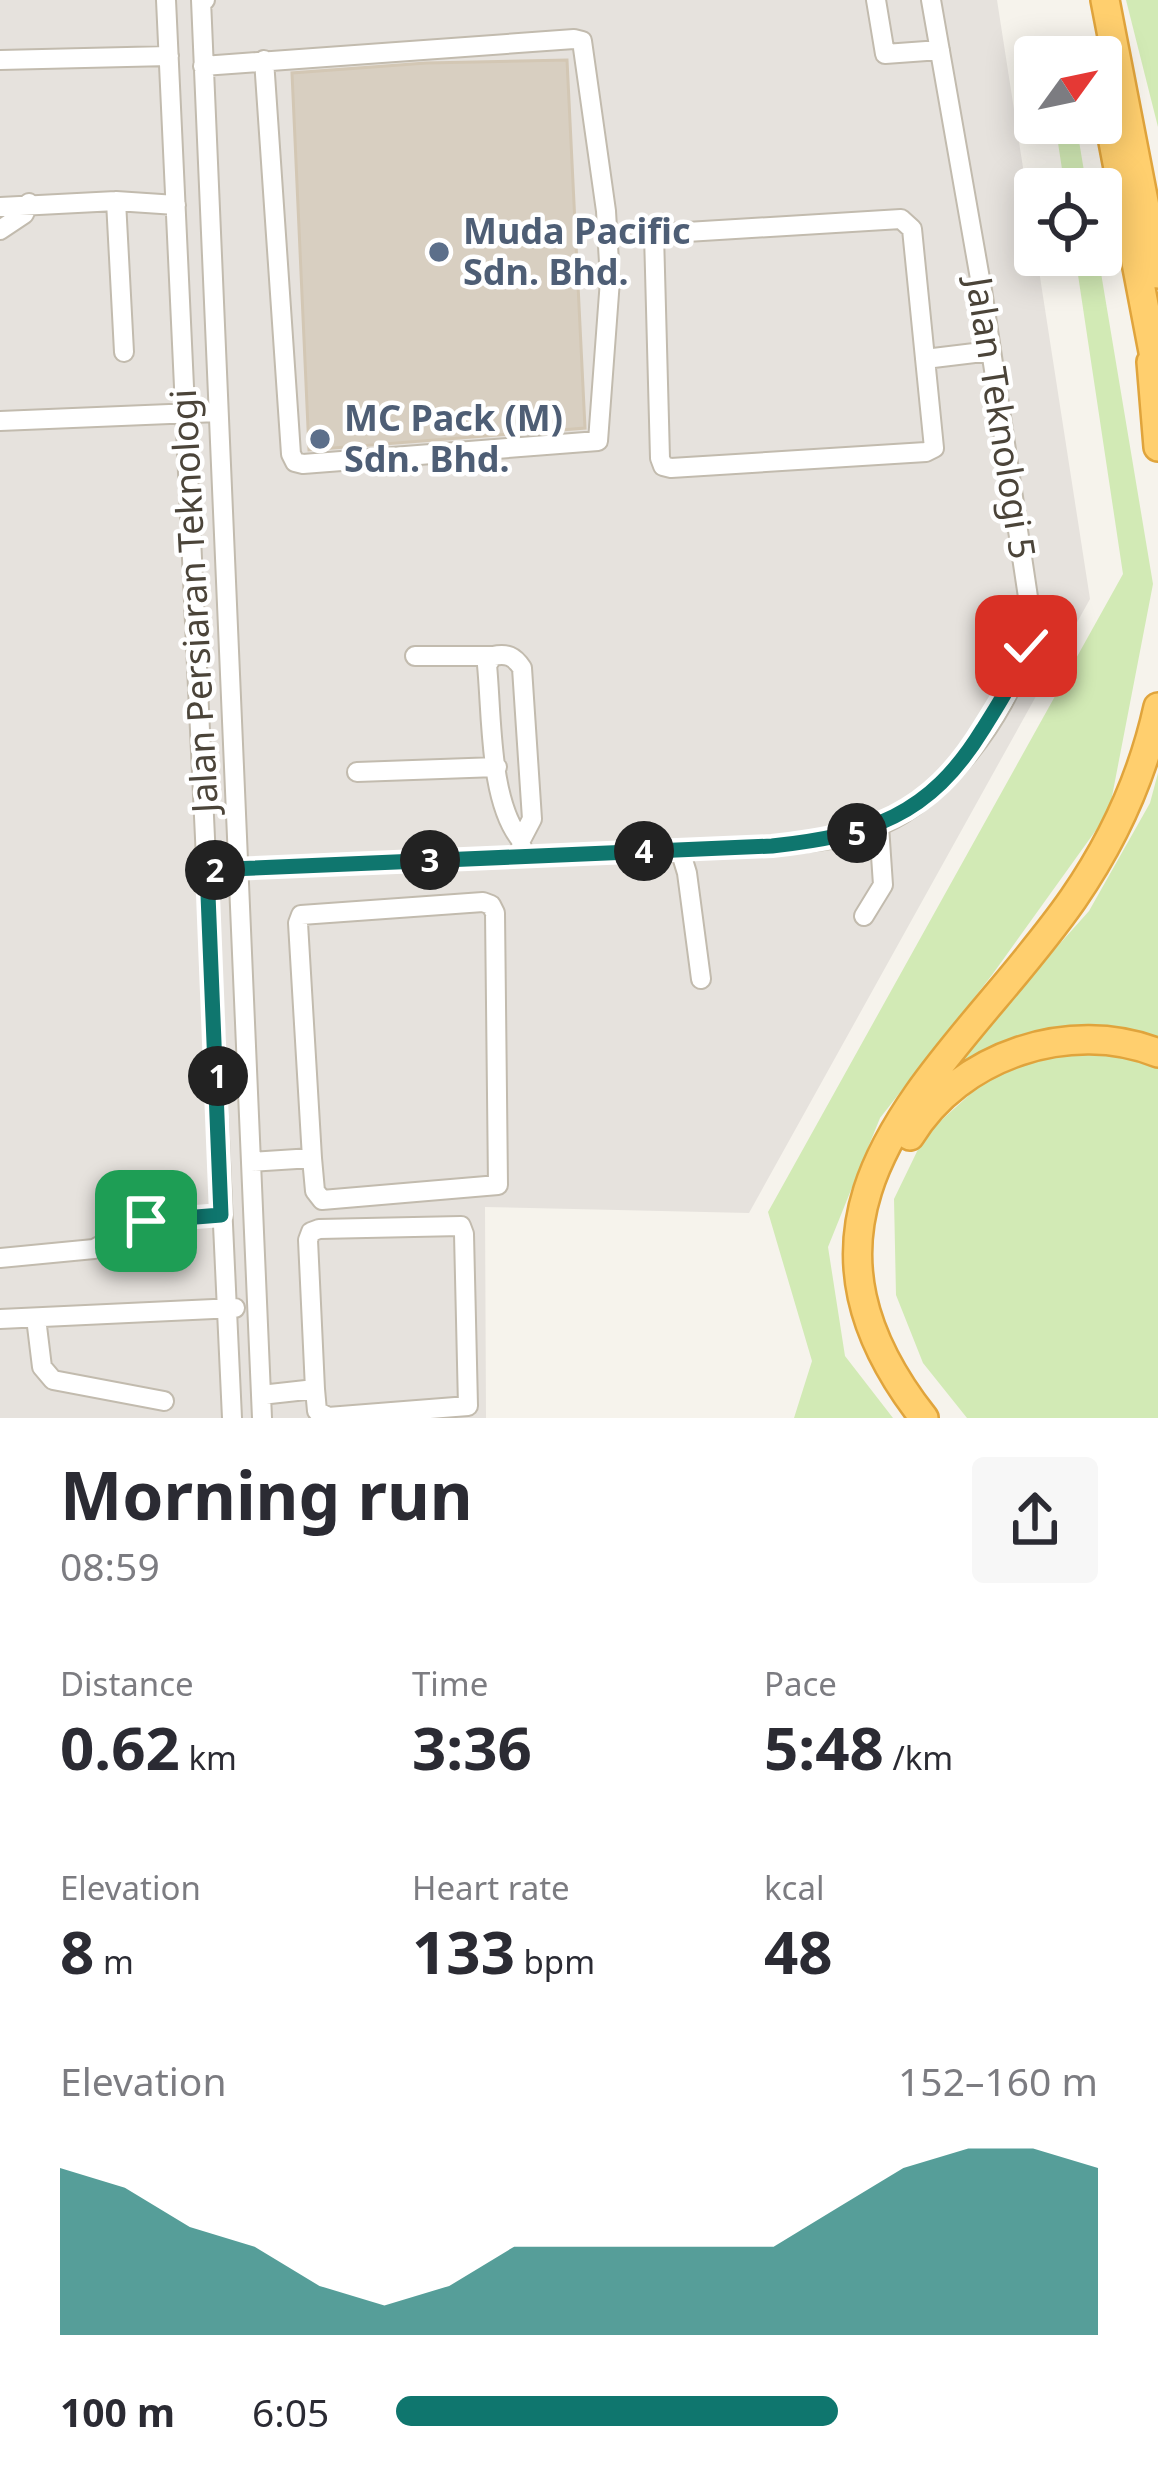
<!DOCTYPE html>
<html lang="en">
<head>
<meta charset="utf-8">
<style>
	body { margin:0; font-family:"Noto Sans",sans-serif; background:#f7f7f7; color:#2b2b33; height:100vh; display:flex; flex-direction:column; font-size:45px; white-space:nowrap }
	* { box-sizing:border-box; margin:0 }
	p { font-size:39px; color:#7c7c81 }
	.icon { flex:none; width:66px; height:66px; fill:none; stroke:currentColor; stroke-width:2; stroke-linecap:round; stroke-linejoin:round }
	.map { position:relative; height:1418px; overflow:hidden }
	.sheet { display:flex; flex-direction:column; background:#fff; flex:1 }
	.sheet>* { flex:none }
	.needle { width:78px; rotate:57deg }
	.controls { position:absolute; left:1014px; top:36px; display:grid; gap:24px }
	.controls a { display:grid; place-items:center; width:108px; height:108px; border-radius:12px; background:#fff; box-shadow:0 6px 30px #0003; font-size:60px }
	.pin { position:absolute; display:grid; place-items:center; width:102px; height:102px; color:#fff; margin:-51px; border-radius:24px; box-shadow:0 6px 18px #0006 }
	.km { position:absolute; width:60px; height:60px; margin:-30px; border-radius:50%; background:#222; color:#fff; font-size:33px; line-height:60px; text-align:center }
	.round { display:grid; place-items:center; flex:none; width:126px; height:126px; border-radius:12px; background:#f7f7f7 }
	.headline { display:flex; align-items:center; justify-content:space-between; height:204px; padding:0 60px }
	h1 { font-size:66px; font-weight:700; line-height:90px }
	.stats { display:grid; grid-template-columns:repeat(3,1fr); gap:18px; height:204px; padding:12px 60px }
	.stats div { display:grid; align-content:center }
	.stats b { font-size:60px; font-weight:700 }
	.stats small { font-size:33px; font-weight:400 }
	.stats p { font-size:33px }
	.chart { height:336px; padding:24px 60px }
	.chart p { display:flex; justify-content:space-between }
	.chart svg { width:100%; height:216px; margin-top:12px; fill:#0f766e; opacity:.7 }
	ul { padding:0 60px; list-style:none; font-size:39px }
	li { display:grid; grid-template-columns:192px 144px 1fr; align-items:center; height:90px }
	li i { height:30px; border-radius:15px; background:#0f766e }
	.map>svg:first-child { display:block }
</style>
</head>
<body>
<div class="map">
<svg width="1158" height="1418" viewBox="0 0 1158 1418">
	<rect width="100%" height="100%" fill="#f6f3ec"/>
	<path fill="#e6e2dd" d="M0,0H997L1090,599L749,1213L485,1207L486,1418H0Z"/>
	<path fill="#d2eab5" d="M1126,0H1158V127Z
		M1055,123H1076L1087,189H1065Z
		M1075,255H1098L1153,584L1109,812L992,975L880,1118L828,1247L845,1356L893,1418H794L812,1361L768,1212L1123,574Z
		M1158,773V1038L1100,1026L1036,1034L978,1054L931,1094L929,1090L1089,911L1150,803Z
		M1101,1048L1158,1069V1418H967L923,1363L896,1295L894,1199L925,1135L997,1070Z"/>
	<path fill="#d8cfc1" stroke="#d3c7b4" stroke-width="3" d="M567,60L585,428L309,450L292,73L426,63Z"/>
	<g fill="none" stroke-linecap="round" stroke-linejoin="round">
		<g stroke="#c2bbae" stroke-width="22">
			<path id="minor" d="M166,0L232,1418
				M205,0H201L262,1418
				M876,0L885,54L940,50
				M0,60L169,56
				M203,66L574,39L582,41L606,211L610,280L598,441L303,464L295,462L291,454L264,60
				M116,201L124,352
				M0,207L116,201L176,205
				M901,219L912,229L934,448L926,452L671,468L663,466L660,458L654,234Z
				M0,230L24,214L29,203
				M925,359L991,351
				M0,421L218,412
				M415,656H493
				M357,772L497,767
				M521,840C489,802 492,715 487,665L493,656C507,653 514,656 522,668L532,819L521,840L522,856
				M680,850L687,873L701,979
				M207,870L772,846C808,842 847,840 881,825C943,798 1006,717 1024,652C1028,635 1027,615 1028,597L982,290L931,0
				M864,916L883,885L879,826
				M251,1162L312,1158L298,923L301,915L483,902L491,905L495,913L498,1185L322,1200L315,1191L312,1158
				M0,1258L94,1249L146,1221L221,1215
				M36,1318L42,1367L53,1380L164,1401
				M0,1319L235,1308
				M261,1395L315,1389L308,1240L311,1232L319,1229L461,1226L464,1234L468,1406L328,1417L317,1411L315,1389"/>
		</g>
		<g stroke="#e0a43c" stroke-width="32">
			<path id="highway" d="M1105,0L1158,274
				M1101,79L1158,378
				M1151,362L1158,447
				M910,1136C959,1055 1071,1018 1158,1053
				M924,1418C751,1198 957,1066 1073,899C1113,841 1143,775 1158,707"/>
		</g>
		<use href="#minor" stroke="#fff" stroke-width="18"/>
		<use href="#highway" stroke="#ffcf6e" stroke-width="27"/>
	</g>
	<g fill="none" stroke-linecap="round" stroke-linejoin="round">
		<g stroke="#fff" stroke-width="24">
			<path id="route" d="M146,1221L221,1215L207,870L772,846C870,835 929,817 983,729C1000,702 1016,677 1026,646"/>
		</g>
		<use href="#route" stroke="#0f766e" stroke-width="15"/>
	</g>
	<g fill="#5c6f8a" stroke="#fff" stroke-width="4.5">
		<circle cx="439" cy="252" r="12"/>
		<circle cx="320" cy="439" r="12"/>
	</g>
	<g text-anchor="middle" stroke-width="9" stroke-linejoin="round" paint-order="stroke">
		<g font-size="36" font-weight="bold" fill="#4e5e75" stroke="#fff" text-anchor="start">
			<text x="463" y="244">Muda Pacific<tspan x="463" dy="41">Sdn. Bhd.</tspan></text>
			<text x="344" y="431">MC Pack (M)<tspan x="344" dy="41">Sdn. Bhd.</tspan></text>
		</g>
		<g font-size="36" fill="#4b4439" stroke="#fff">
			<text transform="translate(1001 418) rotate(81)" y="13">Jalan Teknologi 5</text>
			<text transform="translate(194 601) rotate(-93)" y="13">Jalan Persiaran Teknologi</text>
		</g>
	</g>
</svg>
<div class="controls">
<a><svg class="needle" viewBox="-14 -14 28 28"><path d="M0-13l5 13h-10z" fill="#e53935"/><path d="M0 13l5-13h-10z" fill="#7c7c81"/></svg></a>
<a><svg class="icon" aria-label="locate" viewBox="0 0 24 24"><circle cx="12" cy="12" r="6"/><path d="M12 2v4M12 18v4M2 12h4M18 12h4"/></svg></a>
</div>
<div class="pin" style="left:146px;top:1221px;background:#1e9e55"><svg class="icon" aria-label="arrive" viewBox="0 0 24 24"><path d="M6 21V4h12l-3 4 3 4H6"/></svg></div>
<div class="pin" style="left:1026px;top:646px;background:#d93025"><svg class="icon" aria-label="check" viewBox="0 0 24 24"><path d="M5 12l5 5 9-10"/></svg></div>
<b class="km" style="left:218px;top:1076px">1</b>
<b class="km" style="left:215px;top:870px">2</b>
<b class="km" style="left:430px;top:860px">3</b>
<b class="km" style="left:644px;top:851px">4</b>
<b class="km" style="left:857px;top:833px">5</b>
</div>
<section class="sheet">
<div class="headline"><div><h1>Morning run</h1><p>08:59</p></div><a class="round"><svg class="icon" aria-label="share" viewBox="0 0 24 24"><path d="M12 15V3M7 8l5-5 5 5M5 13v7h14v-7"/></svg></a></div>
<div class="stats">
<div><p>Distance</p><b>0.62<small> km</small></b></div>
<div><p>Time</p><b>3:36</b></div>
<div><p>Pace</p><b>5:48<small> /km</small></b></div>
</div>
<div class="stats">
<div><p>Elevation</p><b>8<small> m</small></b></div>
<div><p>Heart rate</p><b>133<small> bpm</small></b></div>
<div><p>kcal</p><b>48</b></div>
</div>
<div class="chart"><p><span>Elevation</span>152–160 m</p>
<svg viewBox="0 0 160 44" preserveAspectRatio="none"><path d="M0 44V10L10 14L20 22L30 26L40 34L50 38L60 34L70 26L80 26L90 26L100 26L110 26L120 18L130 10L140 6L150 6L160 10V44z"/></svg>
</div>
<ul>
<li><b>100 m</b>6:05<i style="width:63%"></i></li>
</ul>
</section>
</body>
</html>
